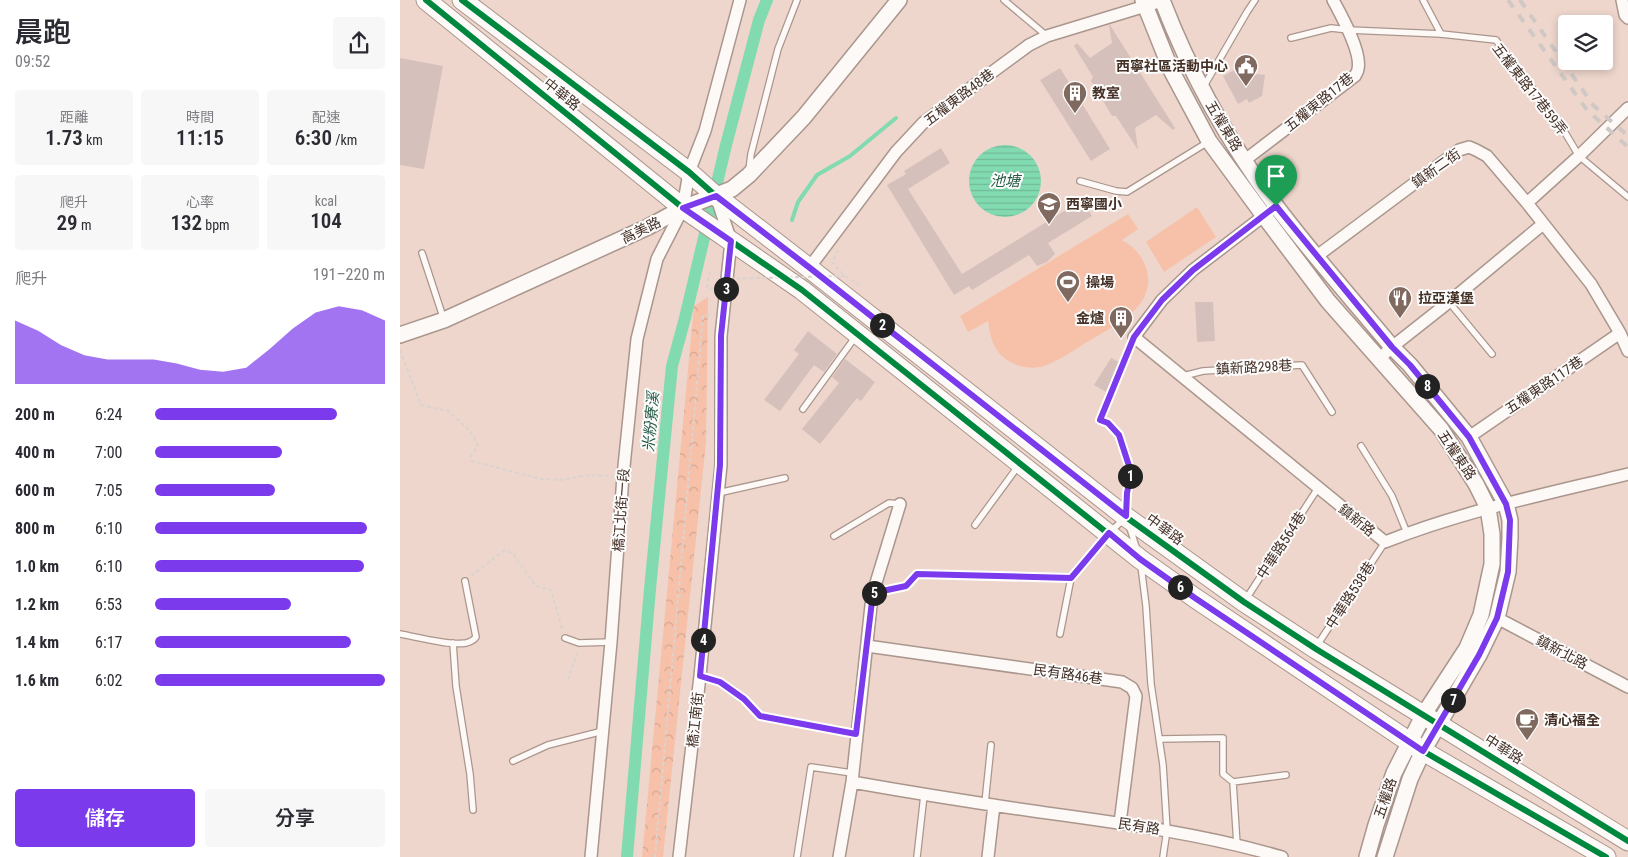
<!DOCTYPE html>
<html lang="zh-TW">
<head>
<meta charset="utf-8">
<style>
	body { margin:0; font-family:"Roboto Condensed","Noto Sans TC",sans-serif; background:#f7f7f7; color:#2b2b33; height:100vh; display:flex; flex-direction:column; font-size:19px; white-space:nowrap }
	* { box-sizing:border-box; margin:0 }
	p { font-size:16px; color:#7c7c81 }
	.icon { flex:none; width:28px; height:28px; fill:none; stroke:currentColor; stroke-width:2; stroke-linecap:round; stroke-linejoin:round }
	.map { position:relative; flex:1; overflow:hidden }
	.details { display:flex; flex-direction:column; background:#fff; width:400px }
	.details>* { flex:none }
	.tools { position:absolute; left:1158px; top:15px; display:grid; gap:10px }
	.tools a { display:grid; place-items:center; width:55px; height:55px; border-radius:5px; background:#fff; box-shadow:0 2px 8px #0003; font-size:25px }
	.pin { position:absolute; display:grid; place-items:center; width:42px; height:42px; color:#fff; margin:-51px -21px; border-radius:50% 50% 50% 0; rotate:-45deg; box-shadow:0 0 5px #0007 }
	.pin .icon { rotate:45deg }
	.km { position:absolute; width:25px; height:25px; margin:-12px; border-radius:50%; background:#222; color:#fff; font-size:14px; line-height:25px; text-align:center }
	.round { display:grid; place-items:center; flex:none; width:52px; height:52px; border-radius:5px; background:#f7f7f7 }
	.head { display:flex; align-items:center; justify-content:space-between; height:85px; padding:0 15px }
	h1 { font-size:28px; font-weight:600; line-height:38px }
	.stats { display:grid; grid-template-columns:repeat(3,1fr); gap:8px; height:85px; padding:5px 15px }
	.stats div { display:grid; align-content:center; border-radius:5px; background:#f7f7f7; text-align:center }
	.stats b { font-size:21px; font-weight:600 }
	.stats small { font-size:14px; font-weight:400 }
	.stats p { font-size:14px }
	.chart { height:140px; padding:10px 15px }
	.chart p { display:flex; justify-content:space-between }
	.chart svg { width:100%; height:90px; margin-top:5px; fill:#7c3aed; opacity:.7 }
	.cta { display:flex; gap:10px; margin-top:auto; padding:10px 15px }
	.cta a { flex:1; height:58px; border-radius:5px; background:#7c3aed; color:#fff; font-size:20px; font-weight:600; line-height:58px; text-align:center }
	.cta a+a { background:#f7f7f7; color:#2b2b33 }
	ul { padding:0 15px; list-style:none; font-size:16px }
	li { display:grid; grid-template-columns:80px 60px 1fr; align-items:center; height:38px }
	li i { height:12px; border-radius:6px; background:#7c3aed }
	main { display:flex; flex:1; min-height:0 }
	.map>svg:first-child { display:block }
</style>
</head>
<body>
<main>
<section class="details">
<div class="head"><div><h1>晨跑</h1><p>09:52</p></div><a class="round"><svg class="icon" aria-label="share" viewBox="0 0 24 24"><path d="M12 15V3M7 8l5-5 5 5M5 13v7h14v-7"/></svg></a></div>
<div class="stats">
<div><p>距離</p><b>1.73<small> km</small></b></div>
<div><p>時間</p><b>11:15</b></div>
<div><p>配速</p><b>6:30<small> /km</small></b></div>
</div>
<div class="stats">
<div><p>爬升</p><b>29<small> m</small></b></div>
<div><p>心率</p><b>132<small> bpm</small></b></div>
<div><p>kcal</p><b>104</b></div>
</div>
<div class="chart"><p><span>爬升</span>191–220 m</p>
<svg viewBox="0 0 160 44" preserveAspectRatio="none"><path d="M0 44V13L10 18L20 25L30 30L40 32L50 32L60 32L70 34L80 37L90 38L100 36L110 27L120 17L130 9L140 6L150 8L160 13V44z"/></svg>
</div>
<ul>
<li><b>200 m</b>6:24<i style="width:79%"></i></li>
<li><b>400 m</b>7:00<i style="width:55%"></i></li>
<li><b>600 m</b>7:05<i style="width:52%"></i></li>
<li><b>800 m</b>6:10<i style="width:92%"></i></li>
<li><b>1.0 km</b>6:10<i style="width:91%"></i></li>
<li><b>1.2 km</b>6:53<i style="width:59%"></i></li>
<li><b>1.4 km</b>6:17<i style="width:85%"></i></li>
<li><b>1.6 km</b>6:02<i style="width:100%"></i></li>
</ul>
<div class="cta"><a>儲存</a><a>分享</a></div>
</section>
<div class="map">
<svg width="1228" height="857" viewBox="0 0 1228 857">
	<defs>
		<pattern id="park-crowns" width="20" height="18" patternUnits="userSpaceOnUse" patternTransform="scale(1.25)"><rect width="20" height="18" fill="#f7c1a9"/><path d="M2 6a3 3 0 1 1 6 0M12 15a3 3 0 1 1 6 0" fill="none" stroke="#d5a691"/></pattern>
		<pattern id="water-rules" width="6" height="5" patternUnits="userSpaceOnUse" patternTransform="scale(1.25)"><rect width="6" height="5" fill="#82dab1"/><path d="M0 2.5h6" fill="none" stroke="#72bb98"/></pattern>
	</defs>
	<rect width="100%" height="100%" fill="#eed6cc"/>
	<path fill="url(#park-crowns)" d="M308,297L306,442L263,857H242L294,306Z"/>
	<path fill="#f7c1a9" d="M797,207L816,237L764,272L746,242Z
		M728,214L738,229L722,240C733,246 742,255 746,268C759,306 713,326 687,342C674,350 659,361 644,366C624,372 601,362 593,343C590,336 589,328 588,321L568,332L560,316Z"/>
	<path fill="url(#water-rules)" d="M569 181a36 36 0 1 1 72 0a36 36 0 1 1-72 0Z"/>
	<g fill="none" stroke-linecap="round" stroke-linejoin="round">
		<path stroke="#82dab1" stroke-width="4" d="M392,220L398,202L417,175L450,156L496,118"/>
		<path stroke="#82dab1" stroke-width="12" d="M227,857L250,589L272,366L285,318L326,145L359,20L367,0"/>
	</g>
	<path fill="#d6c0bb" d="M709,25H710L775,128L773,130L756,115L735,128L738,150L716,116H712L691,81L693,77L674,46L677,43L690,58L712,43Z
		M0,58L43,66L24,169L0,165Z
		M844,65L851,78L857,74L865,75L862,96L849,103L847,99L838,104L823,76Z
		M660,68L710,149L691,161L640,80Z
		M541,148L550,163L508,189L562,274L682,200L692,216L648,243L655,254L647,262L637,266L629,255L572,290L569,286L554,295L487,185L506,174L504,171Z
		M795,302H813L815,341L797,342Z
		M408,331L437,354L424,372L414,365L380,411L364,400L399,354L394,350Z
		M711,358L719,362L706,392L694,385Z
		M445,359L475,382L461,401L457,398L420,444L402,429L439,383L432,377Z"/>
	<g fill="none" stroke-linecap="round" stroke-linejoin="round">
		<g stroke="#aa968d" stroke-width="8">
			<path id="service" d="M604,0L647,36
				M1023,0L1041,34
				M891,38L931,28L949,30L1041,34L1096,40L1161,126L1179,156L1228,197
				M804,86L847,12L855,0
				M349,170L351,154L378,49L397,0
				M680,181L716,191L727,192L808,142
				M22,253L44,320
				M1049,302L1092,354
				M783,376L803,371L902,365L932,412
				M403,409L456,336
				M961,446L992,496L1007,533
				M318,493L385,478
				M726,512L727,493L731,472L719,435L708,423L700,420L734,337
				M575,525L619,465
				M729,525L737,550
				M434,536L489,503L500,504
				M741,566L746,606L751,684L763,765L767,830L763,857
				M473,593L506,586L517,574L671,578L709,533L724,519
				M846,599L918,488
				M0,634C17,637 51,646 66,643C70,642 74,640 76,637L65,581
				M660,634L671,578
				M165,638L179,643L211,642
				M53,643L56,686L70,774L73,810
				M916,647L985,542
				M300,676L320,682L344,699L360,716L456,734
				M760,739L823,738V774L833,782L837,845
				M113,761L148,745L203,731
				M833,782L886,775
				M585,803L591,745
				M397,857L411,767L452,773
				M517,857L524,795"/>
		</g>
		<g stroke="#aa968d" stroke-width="14">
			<path id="minor" d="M1222,0L1225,15L1228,18
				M845,160L955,76C956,74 958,71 958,69C962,52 941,15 933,0
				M1127,203L1179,156L1228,108
				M870,211L793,270L762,300L734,337L985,542C1063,511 1146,494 1228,474
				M917,256L1059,150L1069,147L1076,150L1087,156L1127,203L1191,284L1220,333L1228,351
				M409,268L496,152L523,123L629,45L647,36L762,1
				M979,359L992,347L1049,302L1143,224
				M1069,437L1220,333
				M1097,618L1228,687
				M467,646L722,682L732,688L736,696L720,823
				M452,782C514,793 577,803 640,812C721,823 803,834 882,857
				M191,857L211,642L223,476L237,339L257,259L283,208L289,172L305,131L340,0
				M279,857L300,676L321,465V336L331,241L317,199
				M439,857L452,782L472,596L500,504
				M588,857L594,805"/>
		</g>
		<g stroke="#aa968d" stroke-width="18">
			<path id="tertiary" d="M743,0L771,70L809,141L864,216L928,301L1041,429L1076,484L1088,508L1092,534V564L1081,615L1067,648L1024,714L994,773L976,825L967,857
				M762,0C790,73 829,143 876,206C912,254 953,300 992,347L1010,365L1069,437L1106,504L1110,520V538L1108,572L1097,618L1079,655L1023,751L1010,779L985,857
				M0,335L44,320L248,227L283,208L332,189L349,175L404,117L499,0"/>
		</g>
		<g stroke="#aa968d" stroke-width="21">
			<path id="primary" d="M26,0L283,208L402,290L740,559L795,598L1023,751L1206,857
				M62,0L289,172L316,196L409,268L726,517L844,602L916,649L1228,841"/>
		</g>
		<path stroke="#dad3cf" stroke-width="2" stroke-dasharray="4 2.5" stroke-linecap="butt" d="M438,250L432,262L445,276L462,287
			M310,271L307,287L314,289
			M0,350L21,405L48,411L70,431L78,445L71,456L72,461L141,479L160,480L189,475L213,476
			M71,576L105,550L113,554L136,586L151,590L162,629
			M168,680L177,652
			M255,857L303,316L312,314"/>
		<use href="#service" stroke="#fcf9f7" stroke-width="5.5"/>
		<use href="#minor" stroke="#fcf9f7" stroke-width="11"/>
		<use href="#tertiary" stroke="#fcf9f7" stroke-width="15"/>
		<use href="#primary" stroke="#fcf9f7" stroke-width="19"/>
		<path stroke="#cfc8c5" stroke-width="4" stroke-dasharray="9 9" stroke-linecap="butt" d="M1108,0L1187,110L1228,147
			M1120,0L1193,105L1228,136"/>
		<path stroke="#dad3cf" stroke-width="2" stroke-dasharray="4 2.5" stroke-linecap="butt" d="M317,279L445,276"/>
		<g stroke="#fcfcfc" stroke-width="9">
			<path id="cycleway" d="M26,0L283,208L402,290L740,559L795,598L1023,751L1206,857
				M62,0L289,172L316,196L409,268L726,517L844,602L916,649L1228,841"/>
		</g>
		<use href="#cycleway" stroke="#00873e" stroke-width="6"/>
	</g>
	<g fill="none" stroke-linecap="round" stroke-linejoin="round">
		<g stroke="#fff" stroke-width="10">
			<path id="route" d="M316,196L410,268L726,516L727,493L731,472L719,435L708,423L700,420L734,337L762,300L793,270L876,206L992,347L1010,365L1069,437L1106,504L1110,520L1108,572L1097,618L1079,655L1023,751L795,598L740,559L709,533L671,578L517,574L506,586L473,593L456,734L360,716L344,699L320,682L300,676L320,465L321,336L331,241L283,208Z"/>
		</g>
		<use href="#route" stroke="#7c3aed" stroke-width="6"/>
	</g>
	<defs>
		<g id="civic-pin" transform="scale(1.25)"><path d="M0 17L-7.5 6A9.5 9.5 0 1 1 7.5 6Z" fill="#806a60" stroke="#fcfcfc"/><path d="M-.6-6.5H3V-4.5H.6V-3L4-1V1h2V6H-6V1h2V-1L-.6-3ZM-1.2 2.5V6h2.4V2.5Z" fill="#fff"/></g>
		<g id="building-pin" transform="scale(1.25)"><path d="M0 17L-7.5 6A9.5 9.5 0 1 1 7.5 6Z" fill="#806a60" stroke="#fcfcfc"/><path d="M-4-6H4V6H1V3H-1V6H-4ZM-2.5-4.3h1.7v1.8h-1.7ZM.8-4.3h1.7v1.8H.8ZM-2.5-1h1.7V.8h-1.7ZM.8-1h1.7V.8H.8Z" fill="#fff"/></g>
		<g id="school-pin" transform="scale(1.25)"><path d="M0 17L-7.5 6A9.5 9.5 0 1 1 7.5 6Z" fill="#806a60" stroke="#fcfcfc"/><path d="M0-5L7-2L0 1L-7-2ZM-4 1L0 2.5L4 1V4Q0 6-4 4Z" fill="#fff"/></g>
		<g id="stadium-pin" transform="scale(1.25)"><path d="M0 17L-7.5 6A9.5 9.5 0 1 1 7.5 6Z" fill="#806a60" stroke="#fcfcfc"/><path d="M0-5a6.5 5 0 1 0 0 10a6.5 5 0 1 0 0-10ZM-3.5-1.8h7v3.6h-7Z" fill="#fff"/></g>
		<g id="restaurant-pin" transform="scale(1.25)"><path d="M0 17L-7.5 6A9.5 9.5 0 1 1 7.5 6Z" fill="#806a60" stroke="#fcfcfc"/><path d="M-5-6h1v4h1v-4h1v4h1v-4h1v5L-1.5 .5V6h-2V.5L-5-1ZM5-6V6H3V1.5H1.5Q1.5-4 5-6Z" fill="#fff"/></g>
		<g id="cafe-pin" transform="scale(1.25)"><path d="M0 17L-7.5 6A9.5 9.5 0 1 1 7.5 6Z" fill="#806a60" stroke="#fcfcfc"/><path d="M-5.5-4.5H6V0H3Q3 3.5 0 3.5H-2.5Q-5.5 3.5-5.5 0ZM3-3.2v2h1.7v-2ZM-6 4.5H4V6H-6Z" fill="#fff"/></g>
	</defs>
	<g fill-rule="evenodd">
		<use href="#civic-pin" x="846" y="66"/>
		<use href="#building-pin" x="675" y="93"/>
		<use href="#school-pin" x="649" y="204"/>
		<use href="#stadium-pin" x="668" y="282"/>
		<use href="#restaurant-pin" x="1000" y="298"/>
		<use href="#building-pin" x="721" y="318"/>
		<use href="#cafe-pin" x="1127" y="720"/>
	</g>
	<g text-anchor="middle" stroke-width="4" stroke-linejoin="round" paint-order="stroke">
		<g font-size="14" font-weight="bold" fill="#453026" stroke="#fcfcfc" text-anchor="start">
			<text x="828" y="71" text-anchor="end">西寧社區活動中心</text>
			<text x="692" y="98">教室</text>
			<text x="666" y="209">西寧國小</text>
			<text x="686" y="287">操場</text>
			<text x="1018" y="303">拉亞漢堡</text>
			<text x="704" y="323" text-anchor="end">金爐</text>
			<text x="1144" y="725">清心福全</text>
		</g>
		<g font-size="14" fill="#453026" stroke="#fcfcfc">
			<text transform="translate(1130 89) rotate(52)" y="5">五權東路17巷59弄</text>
			<text transform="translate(162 94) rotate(39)" y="5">中華路</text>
			<text transform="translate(559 97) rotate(-37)" y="5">五權東路48巷</text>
			<text transform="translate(919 102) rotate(-39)" y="5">五權東路17巷</text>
			<text transform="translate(824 126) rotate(59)" y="5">五權東路</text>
			<text transform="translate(1036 168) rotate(-35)" y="5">鎮新二街</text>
			<text transform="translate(241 230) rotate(-26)" y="5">高美路</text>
			<text transform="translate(854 367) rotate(-3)" y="5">鎮新路298巷</text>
			<text transform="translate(1144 385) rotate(-34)" y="5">五權東路117巷</text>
			<text transform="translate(1057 455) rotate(56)" y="5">五權東路</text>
			<text transform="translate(221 510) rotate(-86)" y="5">橋江北街一段</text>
			<text transform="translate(957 520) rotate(39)" y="5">鎮新路</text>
			<text transform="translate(765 529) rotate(36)" y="5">中華路</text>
			<text transform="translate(881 545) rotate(-57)" y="5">中華路564巷</text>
			<text transform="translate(950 595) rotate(-57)" y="5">中華路538巷</text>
			<text transform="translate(1162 652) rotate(28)" y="5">鎮新北路</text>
			<text transform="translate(668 674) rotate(8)" y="5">民有路46巷</text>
			<text transform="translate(295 720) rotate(-84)" y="5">橋江南街</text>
			<text transform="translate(1104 749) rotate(32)" y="5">中華路</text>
			<text transform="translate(985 798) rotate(-71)" y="5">五權路</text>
			<text transform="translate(739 826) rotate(9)" y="5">民有路</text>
		</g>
		<g font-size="15" font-style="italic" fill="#255b45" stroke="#fcfcfc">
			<text x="605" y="186">池塘</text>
			<text transform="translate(251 422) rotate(-85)" y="5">米粉寮溪</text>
		</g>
	</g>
</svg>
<div class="tools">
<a><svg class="icon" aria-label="layers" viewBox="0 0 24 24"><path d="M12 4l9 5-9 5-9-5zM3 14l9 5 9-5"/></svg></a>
</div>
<div class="pin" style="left:876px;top:206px;background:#1e9e55"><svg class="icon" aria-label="arrive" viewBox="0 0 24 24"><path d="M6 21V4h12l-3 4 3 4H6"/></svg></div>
<b class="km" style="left:730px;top:476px">1</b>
<b class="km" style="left:482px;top:325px">2</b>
<b class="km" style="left:326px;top:289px">3</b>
<b class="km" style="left:303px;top:640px">4</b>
<b class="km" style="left:474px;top:593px">5</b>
<b class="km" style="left:780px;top:587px">6</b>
<b class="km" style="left:1053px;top:700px">7</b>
<b class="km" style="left:1027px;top:386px">8</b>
</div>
</main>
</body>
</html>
